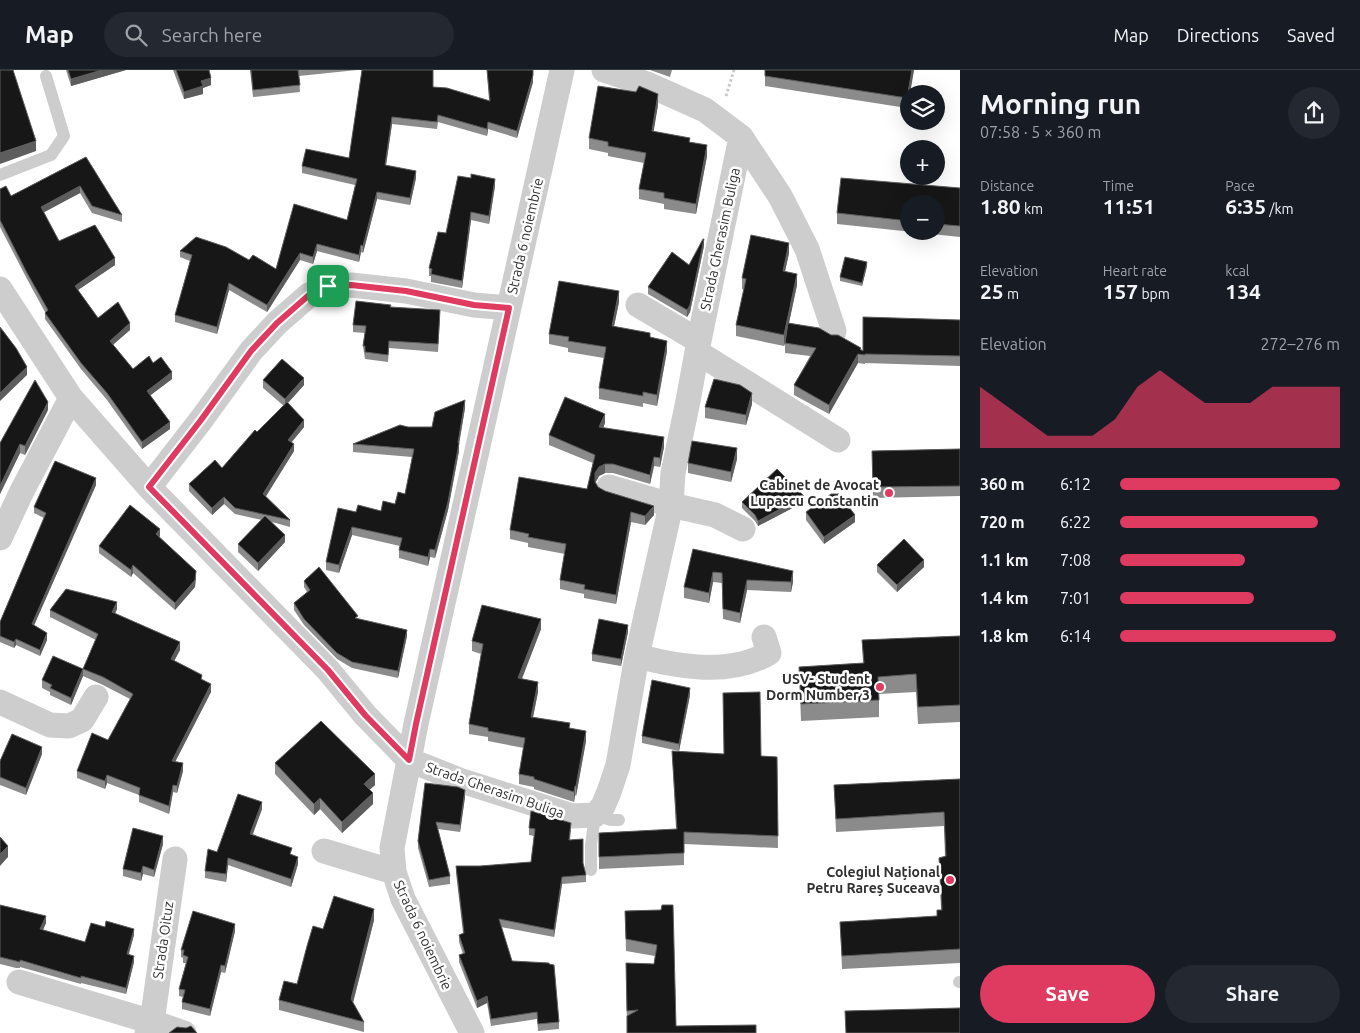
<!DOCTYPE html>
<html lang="en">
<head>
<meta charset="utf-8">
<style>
	body { margin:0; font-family:Ubuntu,sans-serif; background:#242831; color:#f1f3f6; height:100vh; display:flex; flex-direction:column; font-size:19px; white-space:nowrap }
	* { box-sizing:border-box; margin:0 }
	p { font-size:16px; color:#9ea1a6 }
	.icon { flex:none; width:28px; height:28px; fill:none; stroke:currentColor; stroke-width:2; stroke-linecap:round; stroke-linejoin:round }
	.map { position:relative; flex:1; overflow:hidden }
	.drawer { display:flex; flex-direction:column; background:#171b24; width:400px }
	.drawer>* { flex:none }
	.fabs { position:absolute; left:900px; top:15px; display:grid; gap:10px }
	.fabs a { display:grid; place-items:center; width:45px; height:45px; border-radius:50%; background:#171b24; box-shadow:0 5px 20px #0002; font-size:25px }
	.pin { position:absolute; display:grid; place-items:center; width:42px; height:42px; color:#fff; margin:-21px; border-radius:10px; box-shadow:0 2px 8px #0006 }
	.round { display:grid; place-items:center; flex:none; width:52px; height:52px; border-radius:26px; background:#242831 }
	.headline { display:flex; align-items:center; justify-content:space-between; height:85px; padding:0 20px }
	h1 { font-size:28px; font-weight:600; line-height:38px }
	.stats { display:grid; grid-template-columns:repeat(3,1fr); gap:8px; height:85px; padding:5px 20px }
	.stats div { display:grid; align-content:center }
	.stats b { font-size:21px; font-weight:600 }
	.stats small { font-size:14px; font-weight:400 }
	.stats p { font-size:14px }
	.chart { height:140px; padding:10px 20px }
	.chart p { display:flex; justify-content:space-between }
	.chart svg { width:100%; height:90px; margin-top:5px; fill:#df3a5f; opacity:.7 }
	.cta { display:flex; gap:10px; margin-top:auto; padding:10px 20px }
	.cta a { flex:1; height:58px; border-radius:30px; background:#df3a5f; color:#fff; font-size:20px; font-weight:600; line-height:58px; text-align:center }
	.cta a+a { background:#242831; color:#f1f3f6 }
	ul { padding:0 20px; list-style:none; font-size:16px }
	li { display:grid; grid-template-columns:80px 60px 1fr; align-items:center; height:38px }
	li i { height:12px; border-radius:6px; background:#df3a5f }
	header { display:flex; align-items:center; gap:30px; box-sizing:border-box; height:70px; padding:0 25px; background:#171b24; border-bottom:1px solid #363941 }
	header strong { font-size:24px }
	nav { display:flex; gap:28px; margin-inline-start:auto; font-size:18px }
	.search { width:350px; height:45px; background:#242831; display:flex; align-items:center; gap:12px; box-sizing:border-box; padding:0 18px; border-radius:28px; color:#9ea1a6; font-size:19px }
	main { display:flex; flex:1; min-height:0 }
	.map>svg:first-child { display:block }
</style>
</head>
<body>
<header>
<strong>Map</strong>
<div class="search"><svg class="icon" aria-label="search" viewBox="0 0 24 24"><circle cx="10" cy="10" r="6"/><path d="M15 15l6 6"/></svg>Search here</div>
<nav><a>Map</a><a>Directions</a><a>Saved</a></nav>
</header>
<main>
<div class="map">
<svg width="960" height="963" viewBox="0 0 960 963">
	<rect width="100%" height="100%" fill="#fff"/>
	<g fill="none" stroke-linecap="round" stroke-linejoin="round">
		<path stroke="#cacaca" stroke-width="3" stroke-dasharray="2.5 2.5" stroke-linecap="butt" d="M726,26L734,0"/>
		<path stroke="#cdcdcd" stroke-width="12" d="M0,105L51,85L64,66L46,6
			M591,800V775L595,745L611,750H619
			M959,912H960"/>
		<path stroke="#cdcdcd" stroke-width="25" d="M604,0L647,14L705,40L741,67L780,126L807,179L834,261
			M0,219L71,328L149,417L328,600L365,645L409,690L462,711L572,746L595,745L603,736L609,722L618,695L637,586L671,435L673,403L688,331L699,271L741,67
			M638,235L699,271
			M697,282L838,370
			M149,417L201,350L251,281L277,253L309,225L328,216L351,215L406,221L474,235L509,238
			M609,417L671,435L715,445L743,459
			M0,468L22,421L71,328
			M637,586C679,597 730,606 769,583L764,567
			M0,632L50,655L69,656L82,650L96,627
			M324,781L394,802
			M19,912L152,952L184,963
			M147,963L152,952L175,789
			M472,963L403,829L394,802L392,778L416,654L562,0"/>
	</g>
	<path fill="#8b8b8b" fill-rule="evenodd" d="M66,0H126L71,16Z
		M173,0H209L211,15L203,18V24L184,29Z
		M250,0H357L299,6L300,22L253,27Z
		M362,0L489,31L487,0H533V12L517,68L488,59L487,66L438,52L437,59L392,54L386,95L416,108L410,135L377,129L363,183L361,182L359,192L317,181L313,194L300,190L267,242L229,220L217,264L175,252V245L190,191L180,187V181L249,190L276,199L347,150L355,115L302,103V96L349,88Z
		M650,0H672L670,7Z
		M914,0L909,24L907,38L765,16V6Z
		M658,35L653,61L690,72L707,86L696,144L664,139V134L639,129V119L644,93L608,86V83L589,79V68Z
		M86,87L122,145V152L92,143L80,123L43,142L59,171L115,195L78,220L98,248L130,260L113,275L133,299L153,293L172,309L150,325L170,359L142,379L107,330L81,299L45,249V242L27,209L0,157V119L11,126Z
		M495,116L489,154L471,150L462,218L431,212V206H429V198L446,163Z
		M960,118V167L837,154V143ZM909,134H936V161H909Z
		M704,176L690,242L687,247L648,224V217L689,195Z
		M789,183L785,201L797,215L789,253L831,265L863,281L960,250V296L865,293V294L858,293L829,344L794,325V315L810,286L785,283V274L784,276L736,266V255L744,219H742V208Z
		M867,196L862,216L840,211V207Z
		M619,232L614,256L650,268L667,281L657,336L643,333V337L599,329V318L604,288L568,282V278L549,274V264Z
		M391,237L440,247L438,282L389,278L388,292L365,289L363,276L365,263L353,262V255Z
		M263,310L304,315L288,333L304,357L292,372L294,381L266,426L290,450V457L272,452L285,472L258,501L238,482V474L262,450L235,444L224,434L212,445L189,421V414L222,398L284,336L263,318Z
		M752,334L746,355L705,348V337Z
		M465,338L459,374V381L448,440L435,488L430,487L428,496L399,488V480L400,476L352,465L339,503L326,500V492L356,442L381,441L395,434L405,424L412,387L353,382V374L408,357H432Z
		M48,340L25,385L20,383L0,424V373Z
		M605,353L603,358L664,377L660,397L654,396L650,414L613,403H605L599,406L596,412L598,417L605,421L654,445L645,455L631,452L616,534L584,528V524L560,519V510L565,484L528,477V473L510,469V460L587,419L593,393L549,375V365Z
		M960,379V426L873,428L872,381Z
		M737,389L731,412L688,403V393Z
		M96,415L34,555L47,570L40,586L16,575L14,578L0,572V552L44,448L34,443V437Z
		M742,432H804L758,456L755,451L742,438Z
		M806,442L855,452L824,474L806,450Z
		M160,466L159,467L196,509L195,517L175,540L133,503L131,507L99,483V476Z
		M693,479L793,512L791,522L747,520L740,553L723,549L722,513L713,512L709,533L684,528V517Z
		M877,495L924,497L897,522L877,502Z
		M304,511L358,549L407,566L398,608L352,598L337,589L304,555L294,540V533L307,522L304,517Z
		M117,539L115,544L180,580L174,591L202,610L211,622L175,692L183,701L177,723L173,722L169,744L139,732V725L107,713L105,719L77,708V701L108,670L130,629L103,615L83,606L71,635L50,625V622L42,618V610L83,599L96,570L50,547V540Z
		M541,559L522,609L538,622L533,647L570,658L586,671L576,726L575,725L574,732L534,719V717L519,714V704L524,678L488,671V667L469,664V654L481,584L472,581V571Z
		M628,562L621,596L592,591V584Z
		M960,566V652L918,654L916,622L879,624V647L801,651L799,597L863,593L862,570Z
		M690,625L679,681L642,673V666Z
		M672,681L777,687L778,778L684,774V795L599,799V763L676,759Z
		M42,684L26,725L0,715V691Z
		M275,693L375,715L369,720L373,734L342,763L320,739L314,745L275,704Z
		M960,709V893L842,899L840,852L937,846L941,840L939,788L945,787L944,756L836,762L834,715Z
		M425,713L465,727L460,762L438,759L450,806V814L429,817L418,778V771Z
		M262,739L253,764L292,785L298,794L291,817L228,795L226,812L205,808V801L217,782Z
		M529,758L571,760L570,770L583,793L586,805V812L562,814L554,867L501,857L512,891L559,952V959L538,961L537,949L491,956L487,933L477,938L459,892V885L463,884L459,872V865L463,863L456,803V796H480L531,792L534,766L529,765Z
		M163,774L154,807L143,804L141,811L123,806V799Z
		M0,835L46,853L43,860L85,872L134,865L128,884L134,892L126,924L81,913V914L20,897V898H16L0,894Z
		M661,840L676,956L627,963L626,893L654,894L655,886L626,881L625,841Z
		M374,850L353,933L364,952V962L279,940V930L297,914L323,859Z
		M235,861L225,903L221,902L210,946L182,939V932L183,927L179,926V919L186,893H183V888L181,887V880Z"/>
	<path fill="#5d5d5d" d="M102,0H126L71,16V9Z
		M912,0H914L910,24H909L907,38V28Z
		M533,5V12L517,68V61Z
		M211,8V15L203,18V24L184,29V22L201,11Z
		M658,24V35L652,72V61Z
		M392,47V54L385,102V95Z
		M488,52V59L487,66V59Z
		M36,71V81L0,94V83Z
		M707,75V86L696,144V134Z
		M416,101V108L410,135V128Z
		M495,109V116L489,154V146Z
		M80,116V123L41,144V137Z
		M377,122V129L363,183V176Z
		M471,142V150L462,218V211Z
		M704,169V176L690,242L687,247V240Z
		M789,173V183L783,211V201Z
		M317,174V181L313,194V187Z
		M361,175V182L359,192V185Z
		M300,183V190L267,242V235Z
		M115,188V195L75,222V216Z
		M867,192V196L862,216V213Z
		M797,204V215L784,276V265Z
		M229,213V220L217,264V257Z
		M619,221V232L612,266V256Z
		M130,253V260L110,277V271Z
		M667,271V281L657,336V325Z
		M858,284V293L829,344V335Z
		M27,297V305L0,331V323Z
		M172,302V309L147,328V321Z
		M304,308V315L285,336V329Z
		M752,323V334L746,355V345Z
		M465,330V338L459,374V381L448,440L435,488V480L458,373Z
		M48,332V340L25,385V376Z
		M605,344V353L599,367V357Z
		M304,350V357L288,376V370Z
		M170,352V359L142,379V372Z
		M664,367V377L660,397V388Z
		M20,374V383L0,424V416Z
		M294,374V381L263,431V424Z
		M737,378V389L731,412V402Z
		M654,387V396L650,414V405Z
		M605,394V403L599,406L595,413V403L599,397Z
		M96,408V415L32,560V554Z
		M804,426V432L758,456V451Z
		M224,427V434L212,445V438Z
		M654,436V445L645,455V446Z
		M631,442V452L616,534V525Z
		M855,445V452L824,474V467Z
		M352,457V465L339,503V495Z
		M160,459V466L156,471V464Z
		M285,465V472L258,501V493Z
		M430,479V487L428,496V487Z
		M924,490V497L897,522V515Z
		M133,495V503L131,507V500Z
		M196,501L195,517L175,540V533Z
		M793,501V512L791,522V512Z
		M713,502V512L709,533V523Z
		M747,510V520L740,553V543Z
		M117,532V539L112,550V542Z
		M541,549V559L518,618V608Z
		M628,555V562L621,596V589Z
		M407,560V566L398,608V601Z
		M47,563V570L40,586V580Z
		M16,569V575L14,578V572Z
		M180,572V580L171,597V589Z
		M83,599V606L71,635V628Z
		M538,612V622L531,657V647Z
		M211,614V622L172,698V691Z
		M690,618V625L679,681V674Z
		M586,661V671L576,726V716Z
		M42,677V684L26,725V718Z
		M183,693V701L177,723V716Z
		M375,704V715L364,725V714Z
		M107,705V713L105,719V711Z
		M173,715V722L169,744V736Z
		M575,716V725L574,732V722Z
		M465,720V727L460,762V755Z
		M373,723V734L342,763V752Z
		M320,728V739L314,745V734Z
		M262,732V739L250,771V764Z
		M163,766V774L154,807V800Z
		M8,776V787L0,796V784Z
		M298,787V794L291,817V809Z
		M228,788V795L226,812V804Z
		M143,796V804L141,811V803Z
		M562,807V814L554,867V860Z
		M374,839V850L351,940V929Z
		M46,846V853L40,866V859Z
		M235,854V861L225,903V896Z
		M134,859V865L127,891V884Z
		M134,886V892L126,924V918Z
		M221,895V902L210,946V939Z
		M487,926V933L477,938V931Z"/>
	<path fill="#171717" stroke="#5d5d5d" d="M0,0H13L36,71L0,83Z
		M68,0H102L71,9Z
		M176,0H209L211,8L201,11L203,16L184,22Z
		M251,0H298L300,15L253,20Z
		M362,0H433V17L447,18L490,31L487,0H533V5L517,61L488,52L487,59L438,45L437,52L392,47L385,95L416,101L410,128L377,122L363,176L361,175L359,185L317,174L313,187L300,183L267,235L229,213L217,257L175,245L192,185L180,181L196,167L226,177L249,190L253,185L276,199L294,134L347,150L357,109L302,96L306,79L349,88Z
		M765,0H912L907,28L765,6Z
		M598,16L636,22L639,16L658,24L652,61L690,68L689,72L707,75L696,134L664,128V123L639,119L646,83L608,76V72L589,68Z
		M86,87L122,145L92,136L80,116L41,137L59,171L95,155L115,188L75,216L98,248L118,232L130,253L110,271L133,299L149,286L153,293L161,287L172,302L147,321L170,352L142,372L107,323L81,293L45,243L48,240L27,203L0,150V119L6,116L11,126Z
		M471,104L495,109L489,146L471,142L462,211L431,204L432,199L429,198L438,162L446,163L458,106L471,108Z
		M841,108L960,118V156L936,154V134H909V151L837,143Z
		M751,165L789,173L783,201L797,204L784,265L736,255L746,209L742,208Z
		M703,169H704L690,235L687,240L648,217L672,182L689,195Z
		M845,187L867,192L862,213L840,207Z
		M559,211L619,221L612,256L650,263V267L667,271L657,325L643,322V326L599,318L606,277L568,271L569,267L549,264Z
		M356,231L391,235L390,237L440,240L438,274L389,271L388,285L365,282V276H363L366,256L353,255Z
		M863,247L960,250V286L865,284V285L858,284L829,335L794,315L816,278L785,273L788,253L819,258L831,265H838L861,278L860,279L863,281Z
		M0,257L16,278L27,297L0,323Z
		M282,289L304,308L285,329L263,310Z
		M714,309L740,315L752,323L746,345L705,337Z
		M35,310L48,332L25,376L20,374L0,416V373Z
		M565,327L605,344L599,357L664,367L660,388L654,387L650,405L613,394H605L599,397L595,403V412L598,417L605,421L654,436L645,446L631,442L616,525L584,519L585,515L560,510L566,474L528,467L529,464L510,460L519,407L587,419L595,385L549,365Z
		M465,330L458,373H459L448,432L435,480L430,479L428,487L399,480L402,468L352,457L339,495L326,492L338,438L356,442L358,435L381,441L383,431L395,434L398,422L405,424L414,379L353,374L400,355L408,357H432L435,342Z
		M287,332L304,350L288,370L294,374L263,424L290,450L235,438L224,427L212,438L189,414L215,390L222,398L255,360L257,362Z
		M692,371L737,378L731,402L688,393Z
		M960,379V416L873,417L872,381Z
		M55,391L96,408L32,554L47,563L40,580L16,569L14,572L0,566V552L46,443L34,437Z
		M777,399L804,426L758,451L755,445L742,432Z
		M831,424H839L855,445L824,467L806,442Z
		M130,435L160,459L156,464L196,501L195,510L175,533L133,495L131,500L99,476Z
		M265,446L285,465L258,493L238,474Z
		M904,469L924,490L897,515L877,495Z
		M693,479L793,501L791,512L747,510L740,543L723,539L722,503L713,502L709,523L684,517Z
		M319,497L358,546L355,548L407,560L398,601L352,592L337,583L304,549L294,533L310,520L304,511Z
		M66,519L117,532L112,542L180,572L171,589L202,605L201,609L211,614L172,691L183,693L177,716L173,715L169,736L139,725L140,718L107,705L105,711L77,701L92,663L108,670L133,624L103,607L83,599L98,564L50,540Z
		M482,535L541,549L518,608L538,612L531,647L570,653L569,658L586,661L576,716H575L574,722L534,709V707L519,704L525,668L488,661V658L469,654L483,574L472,571Z
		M599,549L628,555L621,589L592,584Z
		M960,566V635L918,637L916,604L878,607L879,630L801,634L799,597L864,593L862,570Z
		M53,586L83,599L71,628L50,618L52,615L42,610Z
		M652,610L690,618L679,674L642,666Z
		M760,622L761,686L777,687L778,766L684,762V783L599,787V763L677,759L672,681L724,684L723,623Z
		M321,651L375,704L364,714L373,723L342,752L320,728L314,734L275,693Z
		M12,664L42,677L26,718L0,707V691Z
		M960,709V879L842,886L840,852L937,846V840H942L939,788L946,786L944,742L836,749L834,715Z
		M425,713L458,717L465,720L460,755L436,752L450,806L429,810L418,771Z
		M238,724L262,732L250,764L292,778L290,784L298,787L291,809L228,788L226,804L205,801L208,779L217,782Z
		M531,741L571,753L569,770L583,769V793L586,805L562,807L554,860L499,849L512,891L549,893V894L554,895L559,952L538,954L537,942L491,949L487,926L477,931L459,885L465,883L459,865L464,863L456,796H480L531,792L535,759L529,758Z
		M133,758L163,766L154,800L143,796L141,803L123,799Z
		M0,767L8,776L0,784Z
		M334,826L374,839L351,929L364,952L279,930L284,911L297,914L307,876L313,856L323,859Z
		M0,835L46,846L40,859L85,872L91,853L105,857L106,851L134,859L127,884L134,886L126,918L81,906V908L20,890V892L0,887Z
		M662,835H673L676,956L756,955V963H627V946L638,940L627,941L626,893L654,894L657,875L626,869L625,841L661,840Z
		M193,841L235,854L225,896L221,895L210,939L182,932L185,920L179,919L188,887L183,885L184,880H181Z
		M960,938V963H846L845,941Z
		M191,956L197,963H169L177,957L186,958Z"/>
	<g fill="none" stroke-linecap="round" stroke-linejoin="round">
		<g stroke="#fff" stroke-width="10">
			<path id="route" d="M351,215L406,221L474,235L509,238L416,654L409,690L365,645L328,600L149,417L201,350L251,281L277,253L309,225L328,216Z"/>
		</g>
		<use href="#route" stroke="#df3a5f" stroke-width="6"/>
	</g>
	<g fill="#df3a5f" stroke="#fff" stroke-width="2">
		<circle cx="889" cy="423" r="5"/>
		<circle cx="880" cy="617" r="5"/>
		<circle cx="950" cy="810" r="5"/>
	</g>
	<g text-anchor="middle" stroke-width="5" stroke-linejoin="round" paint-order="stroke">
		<g font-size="14" fill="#303030" stroke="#fff">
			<text transform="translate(525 166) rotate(-77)" y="5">Strada 6 noiembrie</text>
			<text transform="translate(720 169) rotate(-78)" y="5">Strada Gherasim Buliga</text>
			<text transform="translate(495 720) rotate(19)" y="5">Strada Gherasim Buliga</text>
			<text transform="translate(423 865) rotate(65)" y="5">Strada 6 noiembrie</text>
			<text transform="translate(163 870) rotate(-82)" y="5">Strada Oituz</text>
		</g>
		<g font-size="14" font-weight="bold" fill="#303030" stroke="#fff" text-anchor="end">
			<text x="879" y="420">Cabinet de Avocat<tspan x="879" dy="16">Lupascu Constantin</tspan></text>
			<text x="870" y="614">USV- Student<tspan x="870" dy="16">Dorm Number 3</tspan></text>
			<text x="940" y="807">Colegiul Național<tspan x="940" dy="16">Petru Rareș Suceava</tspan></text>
		</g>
	</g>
</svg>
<div class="fabs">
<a><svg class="icon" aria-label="layers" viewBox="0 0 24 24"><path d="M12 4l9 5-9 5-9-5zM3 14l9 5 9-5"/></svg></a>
<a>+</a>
<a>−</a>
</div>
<div class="pin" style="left:328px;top:216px;background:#1e9e55"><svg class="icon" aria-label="arrive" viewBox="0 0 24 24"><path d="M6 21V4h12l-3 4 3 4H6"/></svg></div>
</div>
<section class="drawer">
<div class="headline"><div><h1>Morning run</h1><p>07:58 · 5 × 360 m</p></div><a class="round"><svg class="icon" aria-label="share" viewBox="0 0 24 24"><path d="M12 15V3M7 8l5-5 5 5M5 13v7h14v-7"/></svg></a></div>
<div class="stats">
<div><p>Distance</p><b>1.80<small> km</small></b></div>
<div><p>Time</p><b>11:51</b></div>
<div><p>Pace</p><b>6:35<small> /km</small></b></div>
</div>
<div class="stats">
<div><p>Elevation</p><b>25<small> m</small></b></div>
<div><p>Heart rate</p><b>157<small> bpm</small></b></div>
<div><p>kcal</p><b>134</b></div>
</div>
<div class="chart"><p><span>Elevation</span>272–276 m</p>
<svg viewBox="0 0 160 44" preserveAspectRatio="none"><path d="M0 44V14L10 22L20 30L30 38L40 38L50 38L60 30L70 14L80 6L90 14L100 22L110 22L120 22L130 14L140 14L150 14L160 14V44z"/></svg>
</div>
<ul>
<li><b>360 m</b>6:12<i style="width:100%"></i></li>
<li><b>720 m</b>6:22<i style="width:90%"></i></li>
<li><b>1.1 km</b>7:08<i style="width:57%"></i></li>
<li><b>1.4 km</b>7:01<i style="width:61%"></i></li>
<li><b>1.8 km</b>6:14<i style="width:98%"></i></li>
</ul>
<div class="cta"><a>Save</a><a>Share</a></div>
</section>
</main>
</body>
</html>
